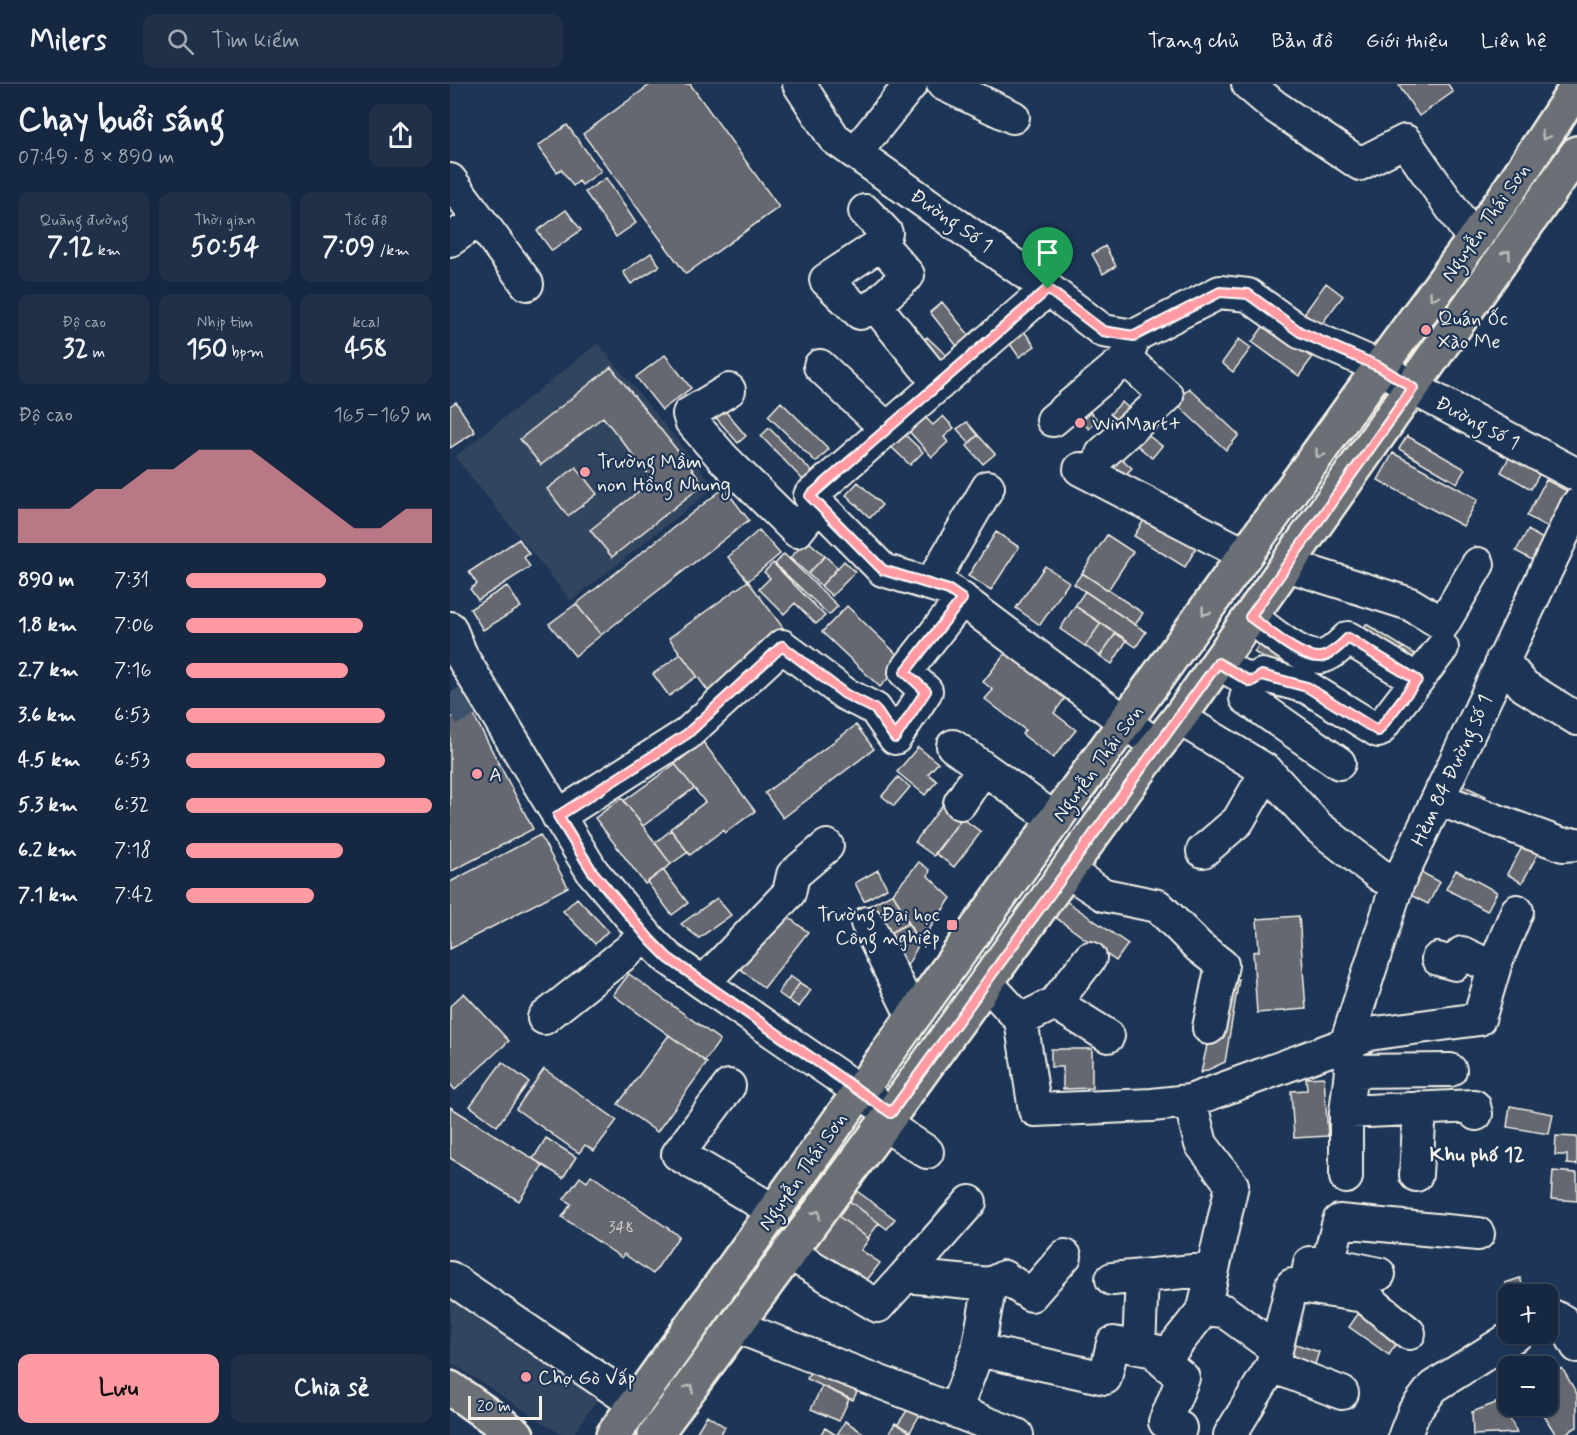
<!DOCTYPE html>
<html lang="vi">
<head>
<meta charset="utf-8">
<style>
	body { margin:0; font-family:Mynerve,sans-serif; background:#1f3048; color:#f1f3f6; height:100vh; display:flex; flex-direction:column; font-size:22px; white-space:nowrap }
	* { box-sizing:border-box; margin:0 }
	p { font-size:20px; color:#9ea6b1 }
	.icon { flex:none; width:33px; height:33px; fill:none; stroke:currentColor; stroke-width:2; stroke-linecap:round; stroke-linejoin:round }
	.map { position:relative; flex:1; overflow:hidden }
	.drawer { display:flex; flex-direction:column; background:#162841; width:450px }
	.drawer>* { flex:none }
	.controls { position:absolute; left:1048px; top:1200px; display:grid; gap:12px }
	.controls a { display:grid; place-items:center; width:60px; height:60px; border-radius:12px; background:#162841; box-shadow:0 2px 4px #0004,0 0 0 2px #35445a; font-size:30px }
	.scale { position:absolute; left:18px; bottom:15px; width:74px; box-sizing:border-box; padding-left:6px; border:3px solid #f4f1e8; border-top:0; font-size:16px; line-height:21px; white-space:nowrap; color:#f4f1e8; -webkit-text-stroke:4px #1d3557; paint-order:stroke }
	.pin { position:absolute; display:grid; place-items:center; width:51px; height:51px; color:#fff; margin:-62px -26px; border-radius:50% 50% 50% 0; rotate:-45deg; box-shadow:0 0 6px #0007 }
	.pin .icon { rotate:45deg }
	.round { display:grid; place-items:center; flex:none; width:63px; height:63px; border-radius:12px; background:#1f3048 }
	.headline { display:flex; align-items:center; justify-content:space-between; height:102px; padding:0 18px }
	h1 { font-size:33px; font-weight:700; line-height:45px }
	.metrics { display:grid; grid-template-columns:repeat(3,1fr); gap:9px; height:102px; padding:6px 18px }
	.metrics div { display:grid; align-content:center; border-radius:12px; background:#1f3048; text-align:center }
	.metrics b { font-size:26px; font-weight:700 }
	.metrics small { font-size:16px; font-weight:400 }
	.metrics p { font-size:16px }
	.chart { height:168px; padding:12px 18px }
	.chart p { display:flex; justify-content:space-between }
	.chart svg { width:100%; height:108px; margin-top:6px; fill:#ff9aa2; opacity:.7 }
	.action { display:flex; gap:12px; margin-top:auto; padding:12px 18px }
	.action a { flex:1; height:69px; border-radius:12px; background:#ff9aa2; color:#111; font-size:24px; font-weight:700; line-height:69px; text-align:center }
	.action a+a { background:#1f3048; color:#f1f3f6 }
	ul { padding:0 18px; list-style:none; font-size:20px }
	li { display:grid; grid-template-columns:96px 72px 1fr; align-items:center; height:45px }
	li i { height:15px; border-radius:8px; background:#ff9aa2 }
	header { display:flex; align-items:center; gap:36px; box-sizing:border-box; height:84px; padding:0 30px; background:#162841; border-bottom:2px solid #35445a }
	header strong { font-size:28px }
	nav { display:flex; gap:33px; margin-inline-start:auto; font-size:21px }
	.search { width:420px; height:54px; background:#1f3048; display:flex; align-items:center; gap:15px; box-sizing:border-box; padding:0 21px; border-radius:12px; color:#9ea6b1; font-size:22px }
	main { display:flex; flex:1; min-height:0 }
	.map>svg:first-child { display:block }
</style>
</head>
<body>
<header>
<strong>Milers</strong>
<div class="search"><svg class="icon" aria-label="search" viewBox="0 0 24 24"><circle cx="10" cy="10" r="6"/><path d="M15 15l6 6"/></svg>Tìm kiếm</div>
<nav><a>Trang chủ</a><a>Bản đồ</a><a>Giới thiệu</a><a>Liên hệ</a></nav>
</header>
<main>
<section class="drawer">
<div class="headline"><div><h1>Chạy buổi sáng</h1><p>07:49 · 8 × 890 m</p></div><a class="round"><svg class="icon" aria-label="share" viewBox="0 0 24 24"><path d="M12 15V3M7 8l5-5 5 5M5 13v7h14v-7"/></svg></a></div>
<div class="metrics">
<div><p>Quãng đường</p><b>7.12<small> km</small></b></div>
<div><p>Thời gian</p><b>50:54</b></div>
<div><p>Tốc độ</p><b>7:09<small> /km</small></b></div>
</div>
<div class="metrics">
<div><p>Độ cao</p><b>32<small> m</small></b></div>
<div><p>Nhịp tim</p><b>150<small> bpm</small></b></div>
<div><p>kcal</p><b>458</b></div>
</div>
<div class="chart"><p><span>Độ cao</span>165–169 m</p>
<svg viewBox="0 0 160 44" preserveAspectRatio="none"><path d="M0 44V30L10 30L20 30L30 22L40 22L50 14L60 14L70 6L80 6L90 6L100 14L110 22L120 30L130 38L140 38L150 30L160 30V44z"/></svg>
</div>
<ul>
<li><b>890 m</b>7:31<i style="width:57%"></i></li>
<li><b>1.8 km</b>7:06<i style="width:72%"></i></li>
<li><b>2.7 km</b>7:16<i style="width:66%"></i></li>
<li><b>3.6 km</b>6:53<i style="width:81%"></i></li>
<li><b>4.5 km</b>6:53<i style="width:81%"></i></li>
<li><b>5.3 km</b>6:32<i style="width:100%"></i></li>
<li><b>6.2 km</b>7:18<i style="width:64%"></i></li>
<li><b>7.1 km</b>7:42<i style="width:52%"></i></li>
</ul>
<div class="action"><a>Lưu</a><a>Chia sẻ</a></div>
</section>
<div class="map">
<svg width="1127" height="1351" viewBox="0 0 1127 1351">
	<rect width="100%" height="100%" fill="#1d3557"/>
	<filter id="ink" filterUnits="userSpaceOnUse"><feTurbulence type="fractalNoise" baseFrequency=".0167" numOctaves="2"/><feDisplacementMap in="SourceGraphic" scale="12" xChannelSelector="R" yChannelSelector="G"/><feConvolveMatrix kernelMatrix="1 2 1 2 8 2 1 2 1" color-interpolation-filters="sRGB"/></filter>
	<g filter="url(#ink)">
		<path fill="#33445e" d="M148,259L265,403L121,517L5,373Z
			M0,1208L152,1308L123,1351H112L0,1278Z"/>
		<path fill="#65686f" stroke="#f4f1e8" stroke-width="1.5" d="M201,0H240L329,123L236,190L133,50Z
			M952,0H998L1003,8L969,32L949,2Z
			M117,41L151,87L132,101L129,97L123,102L111,85L107,88L88,62Z
			M156,94L186,139L166,153L135,108Z
			M116,126L131,146L102,167L87,147Z
			M655,162L666,182L653,190L642,170Z
			M201,169L210,182L181,200L173,188Z
			M876,199L893,212L867,246L851,234Z
			M492,218L523,256L510,266L480,228Z
			M815,240L862,274L849,292L802,258Z
			M573,246L585,262L569,273L558,257Z
			M477,253L499,274L488,285L466,264Z
			M789,255L801,264L783,288L772,279Z
			M215,271L241,304L212,326L186,293Z
			M161,283L254,400L162,473L140,446L203,396L153,333L91,381L70,355Z
			M739,304L789,351L776,366L725,319Z
			M6,318L25,348L0,364V322Z
			M331,318L379,365L366,378L318,332Z
			M672,318L684,329L672,341L660,330Z
			M270,321L296,352L288,359L262,329Z
			M640,328L648,336L639,345L632,338Z
			M473,331L483,341L493,332L504,344L494,353L498,358L482,373L457,345Z
			M517,338L528,351L519,359L507,345Z
			M446,342L473,368L460,381L433,355Z
			M319,344L364,390L355,398L311,352Z
			M688,344L712,362L702,374L676,352Z
			M528,351L545,370L533,380L517,362Z
			M957,352L1015,385L1007,399L949,365Z
			M665,369L682,384L671,395L655,380Z
			M943,369L1028,415L1013,442L928,396Z
			M1060,372L1090,389L1081,405L1051,388Z
			M126,383L147,410L118,432L97,405Z
			M1096,396L1121,409L1101,445L1077,432Z
			M408,398L432,421L420,434L396,411Z
			M274,404L299,436L151,551L126,520Z
			M697,431L748,461L735,483L684,452Z
			M309,446L330,470L298,497L278,473Z
			M1078,446L1098,458L1093,482L1066,467Z
			M546,448L569,463L541,506L518,492Z
			M657,451L683,468L658,506L632,489Z
			M69,455L79,470L74,473L80,483L28,516L20,505L27,500L19,488Z
			M357,456L375,472L358,490L340,474Z
			M334,470L388,522L379,531L325,480Z
			M375,472L388,484L371,502L358,490Z
			M394,477L405,488L382,512L371,502Z
			M323,479L375,532L366,540L345,519L334,530L309,505L320,494L314,488Z
			M595,482L619,498L590,541L566,524Z
			M632,489L693,529L685,541L624,500Z
			M298,497L340,553L261,611L219,554Z
			M57,502L71,523L33,546L20,525Z
			M635,507L696,548L686,563L625,522Z
			M126,520L151,551L125,572L99,540Z
			M397,522L454,577L430,603L372,548Z
			M625,522L651,539L635,562L610,545Z
			M651,539L666,549L650,572L635,562Z
			M916,540L953,563L945,577L907,555Z
			M666,549L677,556L662,580L650,572Z
			M816,551L848,572L837,589L804,568Z
			M565,557L624,602L604,629L626,646L603,674L572,650L575,646L535,615L543,606L533,598Z
			M953,563L975,576L945,577Z
			M231,570L247,592L219,612L203,590Z
			M20,624L83,745L0,788V634Z
			M406,641L424,665L333,734L315,709Z
			M253,658L305,727L275,749L273,746L240,771L220,745L255,718L225,680Z
			M468,663L488,679L478,690L487,697L475,711L447,688Z
			M225,680L244,704L193,742L174,717Z
			M448,693L460,703L444,722L432,712Z
			M1010,700L1036,712L1029,727L1003,714Z
			M172,714L221,780L195,800L145,734Z
			M493,720L512,734L484,772L465,758Z
			M512,734L531,748L504,783L485,769Z
			M221,746L238,768L221,780L205,759Z
			M90,751L118,803L0,865V798Z
			M1074,760L1089,768L1072,799L1057,790Z
			M469,778L480,786L478,792L501,814L469,860L443,809Z
			M965,785L990,798L978,820L947,804Z
			M213,786L238,819L222,831L197,798Z
			M428,786L437,804L414,817L405,799Z
			M1006,786L1047,808L1037,827L996,805Z
			M443,809L459,839L432,853L416,823Z
			M127,814L158,847L145,860L113,827Z
			M267,814L281,831L249,854L231,840Z
			M616,817L678,860L666,877L605,833Z
			M331,828L358,848L314,904L288,883Z
			M849,832L856,925L807,929L803,868L809,867L807,835Z
			M459,839L469,860L451,893L430,854Z
			M179,890L270,956L255,977L163,911Z
			M340,892L350,899L338,916L328,909Z
			M772,892L789,895L775,978L751,989Z
			M350,899L361,906L349,923L338,916Z
			M14,909L59,957L5,1006L0,1000V922Z
			M219,951L257,979L207,1048L168,1020Z
			M601,965H642V1004L613,1005V983H601Z
			M52,978L79,998L47,1042L20,1022Z
			M94,985L167,1036L144,1067L135,1061L129,1069L66,1025Z
			M874,993L878,1052L844,1054L841,1007L857,1006L856,994Z
			M1060,1022L1103,1030L1099,1050L1057,1043Z
			M0,1023L93,1081L69,1117L0,1074Z
			M1106,1052L1127,1053V1081L1117,1080V1071H1105Z
			M96,1054L126,1073L113,1094L83,1075Z
			M1103,1087L1127,1089V1117L1101,1115Z
			M141,1091L229,1152L203,1190L174,1170L172,1174L112,1133L121,1120L114,1115L130,1093L137,1098Z
			M404,1105L445,1135L437,1145L397,1115Z
			M397,1115L429,1139L418,1154L387,1131Z
			M387,1131L419,1155L411,1166L430,1179L417,1196L400,1184L397,1187L364,1163Z
			M1070,1194L1076,1210H1060L1055,1199Z
			M908,1230L948,1257L939,1271L899,1243Z
			M837,1257L869,1268L862,1289L829,1278Z
			M366,1275L412,1297L403,1316L357,1295Z
			M1112,1284L1127,1310V1343L1113,1351H1106L1088,1322H1098V1292Z
			M372,1302L399,1315L389,1337L361,1325Z
			M1051,1317L1067,1349L1023,1351L1022,1328Z
			M458,1325L469,1332L460,1348L448,1340Z
			M257,1331L275,1343L270,1351H245Z
			M395,1337L415,1350L414,1351H387Z
			M445,1339L459,1347L456,1351H438Z
			M375,1344L386,1351H370Z"/>
		<g fill="none" stroke-linecap="round" stroke-linejoin="round">
			<path stroke="#3d516d" stroke-width="32" stroke-dasharray="32 16" stroke-linecap="butt" d="M0,626L19,617"/>
			<g stroke="#f4f1e8" stroke-width="36">
				<path id="minor" d="M349,0L384,54L598,205L653,247L684,252L770,208L798,211L850,248L930,283L963,304L1127,391
					M493,0L563,33
					M798,0L824,22L910,80L955,57L1024,156
					M406,68L461,0
					M0,96L77,200
					M415,127L436,149L431,160L376,196L410,229L425,221L489,300
					M0,156L13,147
					M598,205L360,412L433,486L499,506L707,662
					M425,221L458,191L431,160
					M370,282L437,345
					M279,306L239,330L241,337L273,374L347,447L368,420
					M603,336L676,275L683,256
					M652,370L717,312L676,275
					M630,385L796,471
					M837,481L960,520L993,540L1028,480
					M481,500L538,403
					M800,533C818,545 848,574 870,573C880,572 891,561 898,554L967,596
					M0,544L12,573L142,787L201,857L218,874L253,899L441,1029
					M1052,576L1074,602L1127,635
					M768,579L801,598L812,591L857,603L928,647L992,564
					M801,598L796,614L889,679
					M729,634L817,687L788,737L753,767
					M503,662L606,736
					M817,687L868,743L931,792
					M988,715L1113,761L1127,760
					M510,719L533,684
					M108,732L237,650L332,562L395,610L425,625L445,654L476,607L455,588L512,515
					M617,787L654,811L708,822L749,863L772,881L759,944
					M417,839L463,933
					M988,875L1005,880L1012,869L1044,884
					M536,898L571,936L585,1026L702,1021L740,1017L896,960L919,950L1029,935L1046,878L1067,827
					M253,899L339,809L343,791L377,762
					M605,919L658,952
					M94,934L179,866L195,851
					M571,936L605,919L640,874
					M901,987L1000,986
					M279,1002L228,1070L324,1127
					M896,1028L1024,1022L1026,1030
					M434,1040L477,1068
					M966,1091L970,1024
					M896,1093V1028L901,987L896,960L947,801L1127,421
					M339,1169L428,1222L455,1192L540,1200L528,1266L505,1327
					M878,1179L929,1190
					M455,1192L520,1118
					M0,1194L186,1320
					M662,1195L763,1185
					M540,1200L554,1193L581,1211L615,1172
					M856,1203L914,1212L959,1249
					M754,1225L774,1227L826,1265
					M1098,1230L1113,1237L1127,1262
					M285,1242L567,1351
					M689,1264L692,1192
					M528,1266L655,1294L663,1259L705,1267L713,1277
					M822,1282L892,1309
					M728,1351L730,1344L715,1338L733,1294L713,1277L754,1225L782,1101L751,1060L740,1017
					M780,1351L822,1282L842,1201L856,1203L860,1179H878L889,1137L1028,1150
					M955,1351L964,1328L983,1303L1067,1250"/>
			</g>
			<g stroke="#f4f1e8" stroke-width="38">
				<path id="major" d="M0,1304L67,1351
					M163,1351L930,283L1052,117L1127,3
					M205,1351L434,1040L707,662L729,634L1127,69"/>
			</g>
			<use href="#minor" stroke="#1d3557" stroke-width="32"/>
			<use href="#major" stroke="#6a7074" stroke-width="33"/>
		</g>
		<defs><path id="oneway-chevron" d="M-2-3.5L2.5 0L-2 3.5" fill="none" stroke-width="1.6" stroke-linecap="round" stroke-linejoin="round" transform="scale(1.5)"/></defs>
		<g stroke="#bdbdba">
			<use href="#oneway-chevron" transform="translate(1095 52) rotate(123)"/>
			<use href="#oneway-chevron" transform="translate(1057 170) rotate(-55)"/>
			<use href="#oneway-chevron" transform="translate(983 212) rotate(126)"/>
			<use href="#oneway-chevron" transform="translate(869 370) rotate(126)"/>
			<use href="#oneway-chevron" transform="translate(755 528) rotate(126)"/>
			<use href="#oneway-chevron" transform="translate(367 1130) rotate(-54)"/>
			<use href="#oneway-chevron" transform="translate(240 1304) rotate(-54)"/>
		</g>
	</g>
	<g fill="none" stroke-linecap="round" stroke-linejoin="round" filter="url(#ink)">
		<g stroke="#fff" stroke-width="12">
			<path id="route" d="M598,205L653,247L684,252L770,208L798,210L850,248L930,283L963,304L800,533C818,545 848,574 870,573C880,572 891,561 898,554L967,596L928,647L857,603L812,591L801,598L768,579L441,1029L218,874L201,857L142,787L108,732L237,650L332,562L395,610L425,625L445,654L476,607L455,588L512,515L499,506L433,486L360,412Z"/>
		</g>
		<use href="#route" stroke="#ff9aa2" stroke-width="8"/>
	</g>
	<g fill="#ff9aa2" stroke="#1d3557" stroke-width="2">
		<circle cx="976" cy="246" r="6"/>
		<circle cx="630" cy="339" r="6"/>
		<circle cx="135" cy="388" r="6"/>
		<circle cx="27" cy="690" r="6"/>
		<rect x="496" y="835" width="12" height="12" rx="3"/>
		<circle cx="76" cy="1293" r="6"/>
	</g>
	<g text-anchor="middle" stroke-width="4.5" stroke-linejoin="round" paint-order="stroke">
		<g font-size="16" fill="#d0cfca">
			<text x="171" y="1148">348</text>
		</g>
		<g font-size="20" fill="#f4f1e8" stroke="#1d3557">
			<text transform="translate(502 136) rotate(35)" y="7">Đường Số 1</text>
			<text transform="translate(1035 138) rotate(-55)" y="7">Nguyễn Thái Sơn</text>
			<text transform="translate(1028 338) rotate(28)" y="7">Đường số 1</text>
			<text transform="translate(647 679) rotate(-54)" y="7">Nguyễn Thái Sơn</text>
			<text transform="translate(1001 686) rotate(-65)" y="7">Hẻm 84 Đường số 1</text>
			<text transform="translate(352 1087) rotate(-55)" y="7">Nguyễn Thái Sơn</text>
		</g>
		<g font-size="20" fill="#f4f1e8" stroke="#1d3557" text-anchor="start">
			<text x="988" y="241">Quán Ốc<tspan x="988" dy="23">Xào Me</tspan></text>
			<text x="642" y="346">WinMart+</text>
			<text x="147" y="384">Trường Mầm<tspan x="147" dy="23">non Hồng Nhung</tspan></text>
			<text x="39" y="697">A</text>
			<text x="490" y="837" text-anchor="end">Trường Đại học<tspan x="490" dy="23">Công nghiệp</tspan></text>
			<text x="88" y="1300">Chợ Gò Vấp</text>
		</g>
		<g font-size="21" font-weight="bold" fill="#f4f1e8" stroke="#1d3557">
			<text x="1027" y="1077">Khu phố 12</text>
		</g>
	</g>
</svg>
<div class="controls">
<a>+</a>
<a>−</a>
</div>
<div class="scale">20 m</div>
<div class="pin" style="left:598px;top:205px;background:#1e9e55"><svg class="icon" aria-label="arrive" viewBox="0 0 24 24"><path d="M6 21V4h12l-3 4 3 4H6"/></svg></div>
</div>
</main>
</body>
</html>
